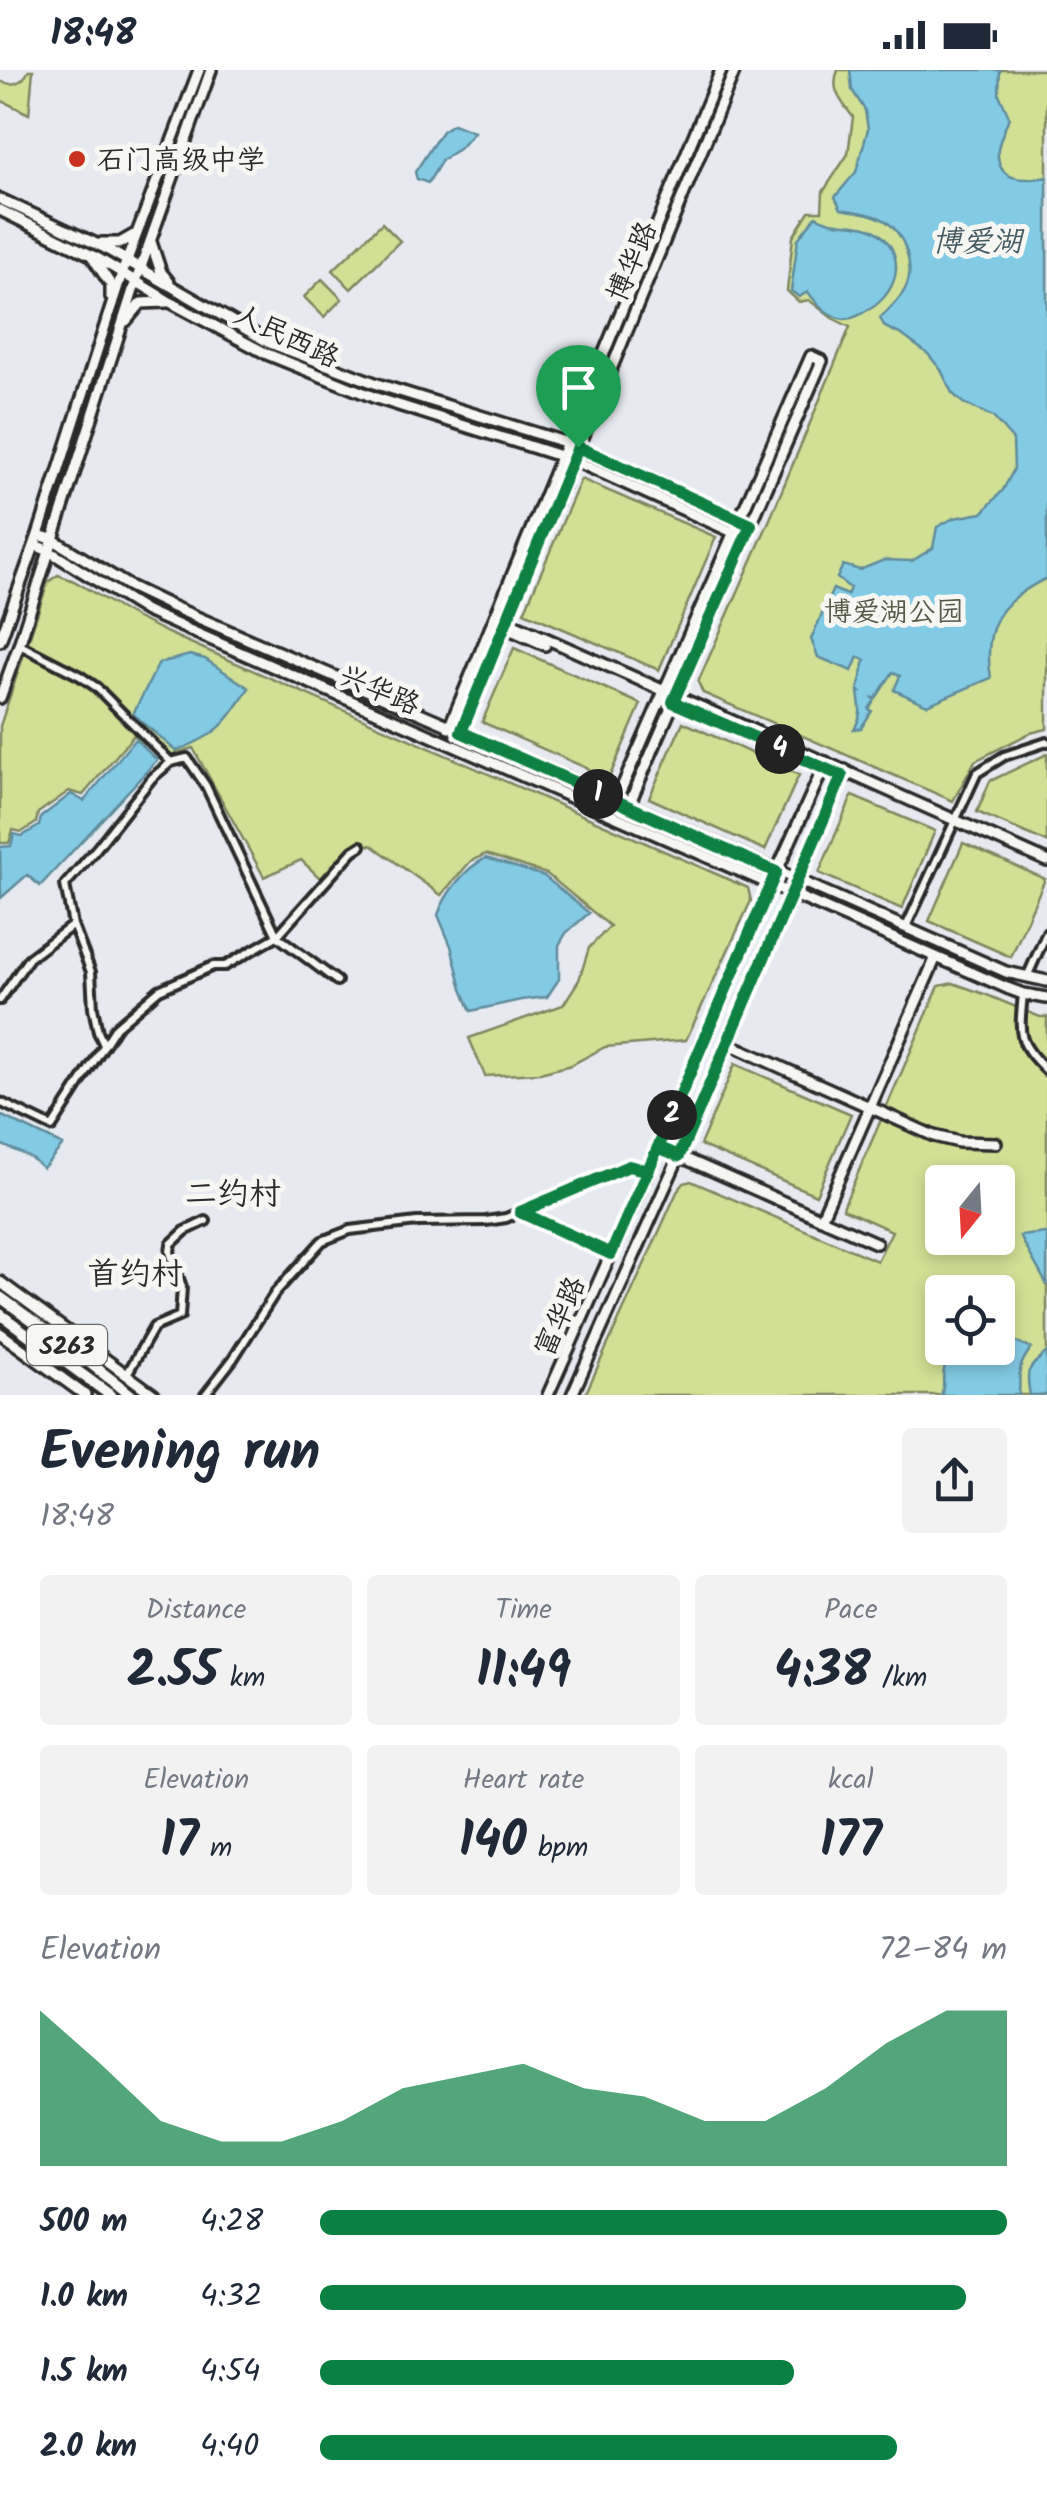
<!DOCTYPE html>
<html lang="en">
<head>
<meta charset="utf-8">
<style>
	body { margin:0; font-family:Kalam,"LXGW WenKai TC",sans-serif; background:#f2f2f3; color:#1f2937; height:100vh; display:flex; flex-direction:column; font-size:38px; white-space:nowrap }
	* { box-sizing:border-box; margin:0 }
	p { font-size:32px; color:#747a83 }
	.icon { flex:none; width:55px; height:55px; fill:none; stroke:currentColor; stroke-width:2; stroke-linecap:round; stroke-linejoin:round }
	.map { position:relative; height:1325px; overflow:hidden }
	.panel { display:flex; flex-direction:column; background:#fff; flex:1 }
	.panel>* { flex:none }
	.needle { width:65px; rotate:198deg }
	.tools { position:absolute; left:925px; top:1095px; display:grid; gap:20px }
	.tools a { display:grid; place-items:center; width:90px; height:90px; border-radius:10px; background:#fff; box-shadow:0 5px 15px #0003; font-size:50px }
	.pin { position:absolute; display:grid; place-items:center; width:85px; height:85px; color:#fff; margin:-102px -42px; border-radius:50% 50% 50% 0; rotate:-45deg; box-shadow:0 0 10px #0007 }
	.pin .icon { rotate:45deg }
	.km { position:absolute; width:50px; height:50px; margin:-25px; border-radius:50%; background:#222; color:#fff; font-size:28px; line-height:50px; text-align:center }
	.round { display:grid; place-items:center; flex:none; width:105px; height:105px; border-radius:10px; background:#f2f2f3 }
	.headline { display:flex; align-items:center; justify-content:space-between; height:170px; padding:0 40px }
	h1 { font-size:55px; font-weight:700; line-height:75px }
	.figures { display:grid; grid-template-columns:repeat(3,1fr); gap:15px; height:170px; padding:10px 40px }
	.figures div { display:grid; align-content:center; border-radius:10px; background:#f2f2f3; text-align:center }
	.figures b { font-size:50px; font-weight:700 }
	.figures small { font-size:28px; font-weight:400 }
	.figures p { font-size:28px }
	.chart { height:280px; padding:20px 40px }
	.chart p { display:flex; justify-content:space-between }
	.chart svg { width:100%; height:180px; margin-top:10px; fill:#0b8043; opacity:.7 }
	ul { padding:0 40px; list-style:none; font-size:32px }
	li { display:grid; grid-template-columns:160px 120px 1fr; align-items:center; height:75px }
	li i { height:25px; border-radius:12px; background:#0b8043 }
	.status { display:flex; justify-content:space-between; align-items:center; height:70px; padding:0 50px; background:#fff; direction:ltr }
	.status svg { height:28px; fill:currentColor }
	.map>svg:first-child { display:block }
</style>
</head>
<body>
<div class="status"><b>18:48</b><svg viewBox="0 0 49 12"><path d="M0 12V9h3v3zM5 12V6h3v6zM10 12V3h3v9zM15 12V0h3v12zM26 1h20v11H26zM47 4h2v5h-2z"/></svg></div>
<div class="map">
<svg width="1047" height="1325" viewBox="0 0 1047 1325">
	<rect width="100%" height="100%" fill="#e6eaf0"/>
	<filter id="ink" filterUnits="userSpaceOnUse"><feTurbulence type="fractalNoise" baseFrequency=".01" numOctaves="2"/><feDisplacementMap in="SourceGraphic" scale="20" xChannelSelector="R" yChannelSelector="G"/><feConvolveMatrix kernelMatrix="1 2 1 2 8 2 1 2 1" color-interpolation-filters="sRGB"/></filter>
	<g filter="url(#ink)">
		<path fill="#d1e094" stroke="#7e8660" stroke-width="2.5" fill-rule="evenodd" d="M29,0H33L29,44L0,30V11C12,17 23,13 29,0Z
			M838,0H1047V659L1030,663L975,691L953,731L703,623L698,612L770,449L850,257L832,248L809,230L799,232L787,221L793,167L809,141H822L823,122L848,84L853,47C841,31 830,20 838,0Z
			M382,153L400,171L351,219L333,200Z
			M322,209L342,229L324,247L304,227Z
			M581,409L716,467L659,600L524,542Z
			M58,505L74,511L129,544L170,564L748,818L751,831L686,970L605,977L571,995L540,1003L485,1006L469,968L563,935L579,910L589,878L610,856L547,804L486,784L471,791L441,825L373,776L357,772L321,809L301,790L264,807L193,678L161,688L134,665L83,725L69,721L38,743L36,753L22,762L13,760L9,773H0V656L48,512Z
			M514,578L641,634L609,708L482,652Z
			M683,652L799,705L765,780L649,728Z
			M1047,684V772L977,742L990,711Z
			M852,726L935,761L902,839L819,803Z
			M963,773L1045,809L1011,887L929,851Z
			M953,913L987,925L1040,947H1047V1325H585L677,1122L684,1113L691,1111L877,1191L892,1161L843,1139L844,1135L939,916ZM942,1112H998V1168H942ZM942,1222H998V1278H942Z
			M735,994L851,1044L816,1125L700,1075Z"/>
		<path fill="#83cbe5" stroke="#608b9b" stroke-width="2.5" d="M850,0H1000L999,24L1009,47C1006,57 999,70 998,80C996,113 1025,111 1047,107V508C1001,530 982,555 991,608L927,635L894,620L900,606L893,602L876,628H873L875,630L869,639L872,641L861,658L854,659C863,645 860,638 858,622H860L858,620L865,590L858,587L852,601L818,587L811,569L833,519L847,525L850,518L837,508L843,495L860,500L884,490L912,491L933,478L937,457L954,448L982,443L1003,420L1014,399L1013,370L993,347L963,333L952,323L941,300L928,284L902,265L885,257L880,248C889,239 901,229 906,217C915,197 905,165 887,152C874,143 856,142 841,139L835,127L856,102L868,59L865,40L852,20Z
			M453,54L474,62L460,78L442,90L428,113L417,109L415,102L442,61Z
			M816,146C836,159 863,149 881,165C908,189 896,226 866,241C860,245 852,249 845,249C830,248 816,233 808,222L799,227L791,221L798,169Z
			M190,585L205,589L249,618C226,655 217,665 176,681L133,644L159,593Z
			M135,669L157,690L40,816L27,805L1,828L0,777L11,776L14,764L22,766L39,756L41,747L71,724L84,731Z
			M486,788L544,806L589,843L566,863L559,875V909L547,927L521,930L471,941L462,919L451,876L438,845C445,824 465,798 486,788Z
			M0,1045L63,1075L43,1098L30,1087L0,1074Z
			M1047,1163V1215L1020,1166Z
			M998,1265L1031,1278C1015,1301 1021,1300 1019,1325H941C945,1316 942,1309 944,1299C949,1276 980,1278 998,1278Z
			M1047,1282V1325H1030C1025,1298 1028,1299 1047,1282Z"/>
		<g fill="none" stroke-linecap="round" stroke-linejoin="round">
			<g stroke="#2b2b2b" stroke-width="14">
				<path id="street" d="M20,575L80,606L96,617L171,692
					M906,857L977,703L1004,686L1047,672
					M1027,907L1047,862
					M337,911L277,866L353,781L361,776
					M1023,924C1019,965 1017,972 1047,1001
					M0,930L29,888L73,855
					M0,1032L52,1057L116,957L159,920L213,896H225L277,866L206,716L187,688L171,692L152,708L97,778L65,815L73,855L91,902L93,938L98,962L104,975
					M522,1143L611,1184
					M127,1304L154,1257L180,1246L182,1217L170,1182L171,1174L185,1161L206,1151
					M205,1325L233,1289L275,1223L322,1171L350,1160L417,1152L486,1151L506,1148L629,1096L648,1101"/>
			</g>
			<g stroke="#2b2b2b" stroke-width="16">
				<path id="secondary" d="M0,129L105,178L270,273L380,315L568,373L743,451
					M0,140L99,189L170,232L267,284L376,328L573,390L737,464
					M151,172L161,202L169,212
					M102,173H120L134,165
					M93,188L111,215V227
					M126,251L141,233L167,232
					M38,465L52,469L129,516L171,536L450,656L1006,902L1047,911
					M35,475L49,481L146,541L180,556L1007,918L1023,924L1047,928
					M507,551L1047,791
					M504,557L545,575
					M0,571L38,465L122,203L199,0
					M0,628L19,575L136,211L211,0
					M701,644L824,698L847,706
					M449,658L721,0
					M460,664L735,0
					M616,731L811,286L822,291L628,737
					M727,973L934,1066L959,1072L996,1073
					M659,1077L876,1173
					M821,1149L936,887
					M0,1212L154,1325
					M0,1263L85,1325
					M548,1325L648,1101L771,814L826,692
					M572,1325L679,1086L845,700"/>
			</g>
			<g stroke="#2b2b2b" stroke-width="18">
				<path id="primary" d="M0,1227L72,1279L131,1325
					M0,1244L110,1325"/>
			</g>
			<use href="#street" stroke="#f6f6f2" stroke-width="6"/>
			<use href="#secondary" stroke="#f6f6f2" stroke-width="9"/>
			<use href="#primary" stroke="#f6f6f2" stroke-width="10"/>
		</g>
	</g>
	<g fill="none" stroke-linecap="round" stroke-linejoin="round" filter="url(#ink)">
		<g stroke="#fff" stroke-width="20">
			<path id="route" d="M578,377L461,662L776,802L663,1066C646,1105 628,1144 611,1184L520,1142L629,1096L648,1101L658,1077L679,1086L842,706L673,632L751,455L578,377"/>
		</g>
		<use href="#route" stroke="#0b8043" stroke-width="12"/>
	</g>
	<circle fill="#c8321e" stroke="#f6f6f2" stroke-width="4" cx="77" cy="89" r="10"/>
	<g text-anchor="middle" stroke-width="10" stroke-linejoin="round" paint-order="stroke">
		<rect fill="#f6f6f2" stroke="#686867" stroke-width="2.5" x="27" y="1255" width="80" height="40" rx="8"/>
		<g font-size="25" font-weight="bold" fill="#2b2b2b">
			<text x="67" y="1284">S263</text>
		</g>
		<g font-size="28" fill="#2b2b2b" stroke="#f6f6f2" text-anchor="start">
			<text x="97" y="99">石门高级中学</text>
		</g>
		<g font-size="28" fill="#2b2b2b" stroke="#f6f6f2">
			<text transform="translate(631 191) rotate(-67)" y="10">博华路</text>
			<text transform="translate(287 265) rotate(25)" y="10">人民西路</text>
			<text transform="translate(380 619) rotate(23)" y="10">兴华路</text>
			<text transform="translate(559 1246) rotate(-66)" y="10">富华路</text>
		</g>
		<g font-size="28" fill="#545845" stroke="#f6f6f2">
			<text x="894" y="551">博爱湖公园</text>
		</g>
		<g font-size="30" font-style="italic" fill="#455b63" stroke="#f6f6f2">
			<text x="977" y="181">博爱湖</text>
		</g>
		<g font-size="32" fill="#2b2b2b" stroke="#f6f6f2">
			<text x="233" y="1134">二约村</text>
			<text x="135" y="1214">首约村</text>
		</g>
	</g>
</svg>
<div class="tools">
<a><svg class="needle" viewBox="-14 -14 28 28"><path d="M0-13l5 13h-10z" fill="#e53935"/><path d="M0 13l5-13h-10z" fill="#747a83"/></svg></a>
<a><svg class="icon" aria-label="locate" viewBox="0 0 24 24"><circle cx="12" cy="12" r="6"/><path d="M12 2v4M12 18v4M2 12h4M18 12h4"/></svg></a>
</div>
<div class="pin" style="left:578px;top:377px;background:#1e9e55"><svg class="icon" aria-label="arrive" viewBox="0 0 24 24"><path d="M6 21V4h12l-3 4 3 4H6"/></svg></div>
<b class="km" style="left:598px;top:724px">1</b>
<b class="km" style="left:672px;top:1045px">2</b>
<b class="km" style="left:780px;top:679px">4</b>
</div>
<section class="panel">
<div class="headline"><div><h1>Evening run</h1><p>18:48</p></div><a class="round"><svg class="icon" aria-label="share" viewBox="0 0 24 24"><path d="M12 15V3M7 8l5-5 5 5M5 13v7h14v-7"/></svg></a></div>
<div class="figures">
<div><p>Distance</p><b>2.55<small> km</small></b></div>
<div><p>Time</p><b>11:49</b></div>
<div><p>Pace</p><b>4:38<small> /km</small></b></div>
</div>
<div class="figures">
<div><p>Elevation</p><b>17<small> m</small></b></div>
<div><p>Heart rate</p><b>140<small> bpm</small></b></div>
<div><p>kcal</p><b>177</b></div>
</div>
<div class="chart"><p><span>Elevation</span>72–84 m</p>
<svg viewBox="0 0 160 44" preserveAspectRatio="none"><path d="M0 44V6L10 19L20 33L30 38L40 38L50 33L60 25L70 22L80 19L90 25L100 27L110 33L120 33L130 25L140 14L150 6L160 6V44z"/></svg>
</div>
<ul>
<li><b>500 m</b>4:28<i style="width:100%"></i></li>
<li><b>1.0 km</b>4:32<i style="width:94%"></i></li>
<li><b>1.5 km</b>4:54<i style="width:69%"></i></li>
<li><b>2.0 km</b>4:40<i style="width:84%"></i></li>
</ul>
</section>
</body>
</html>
